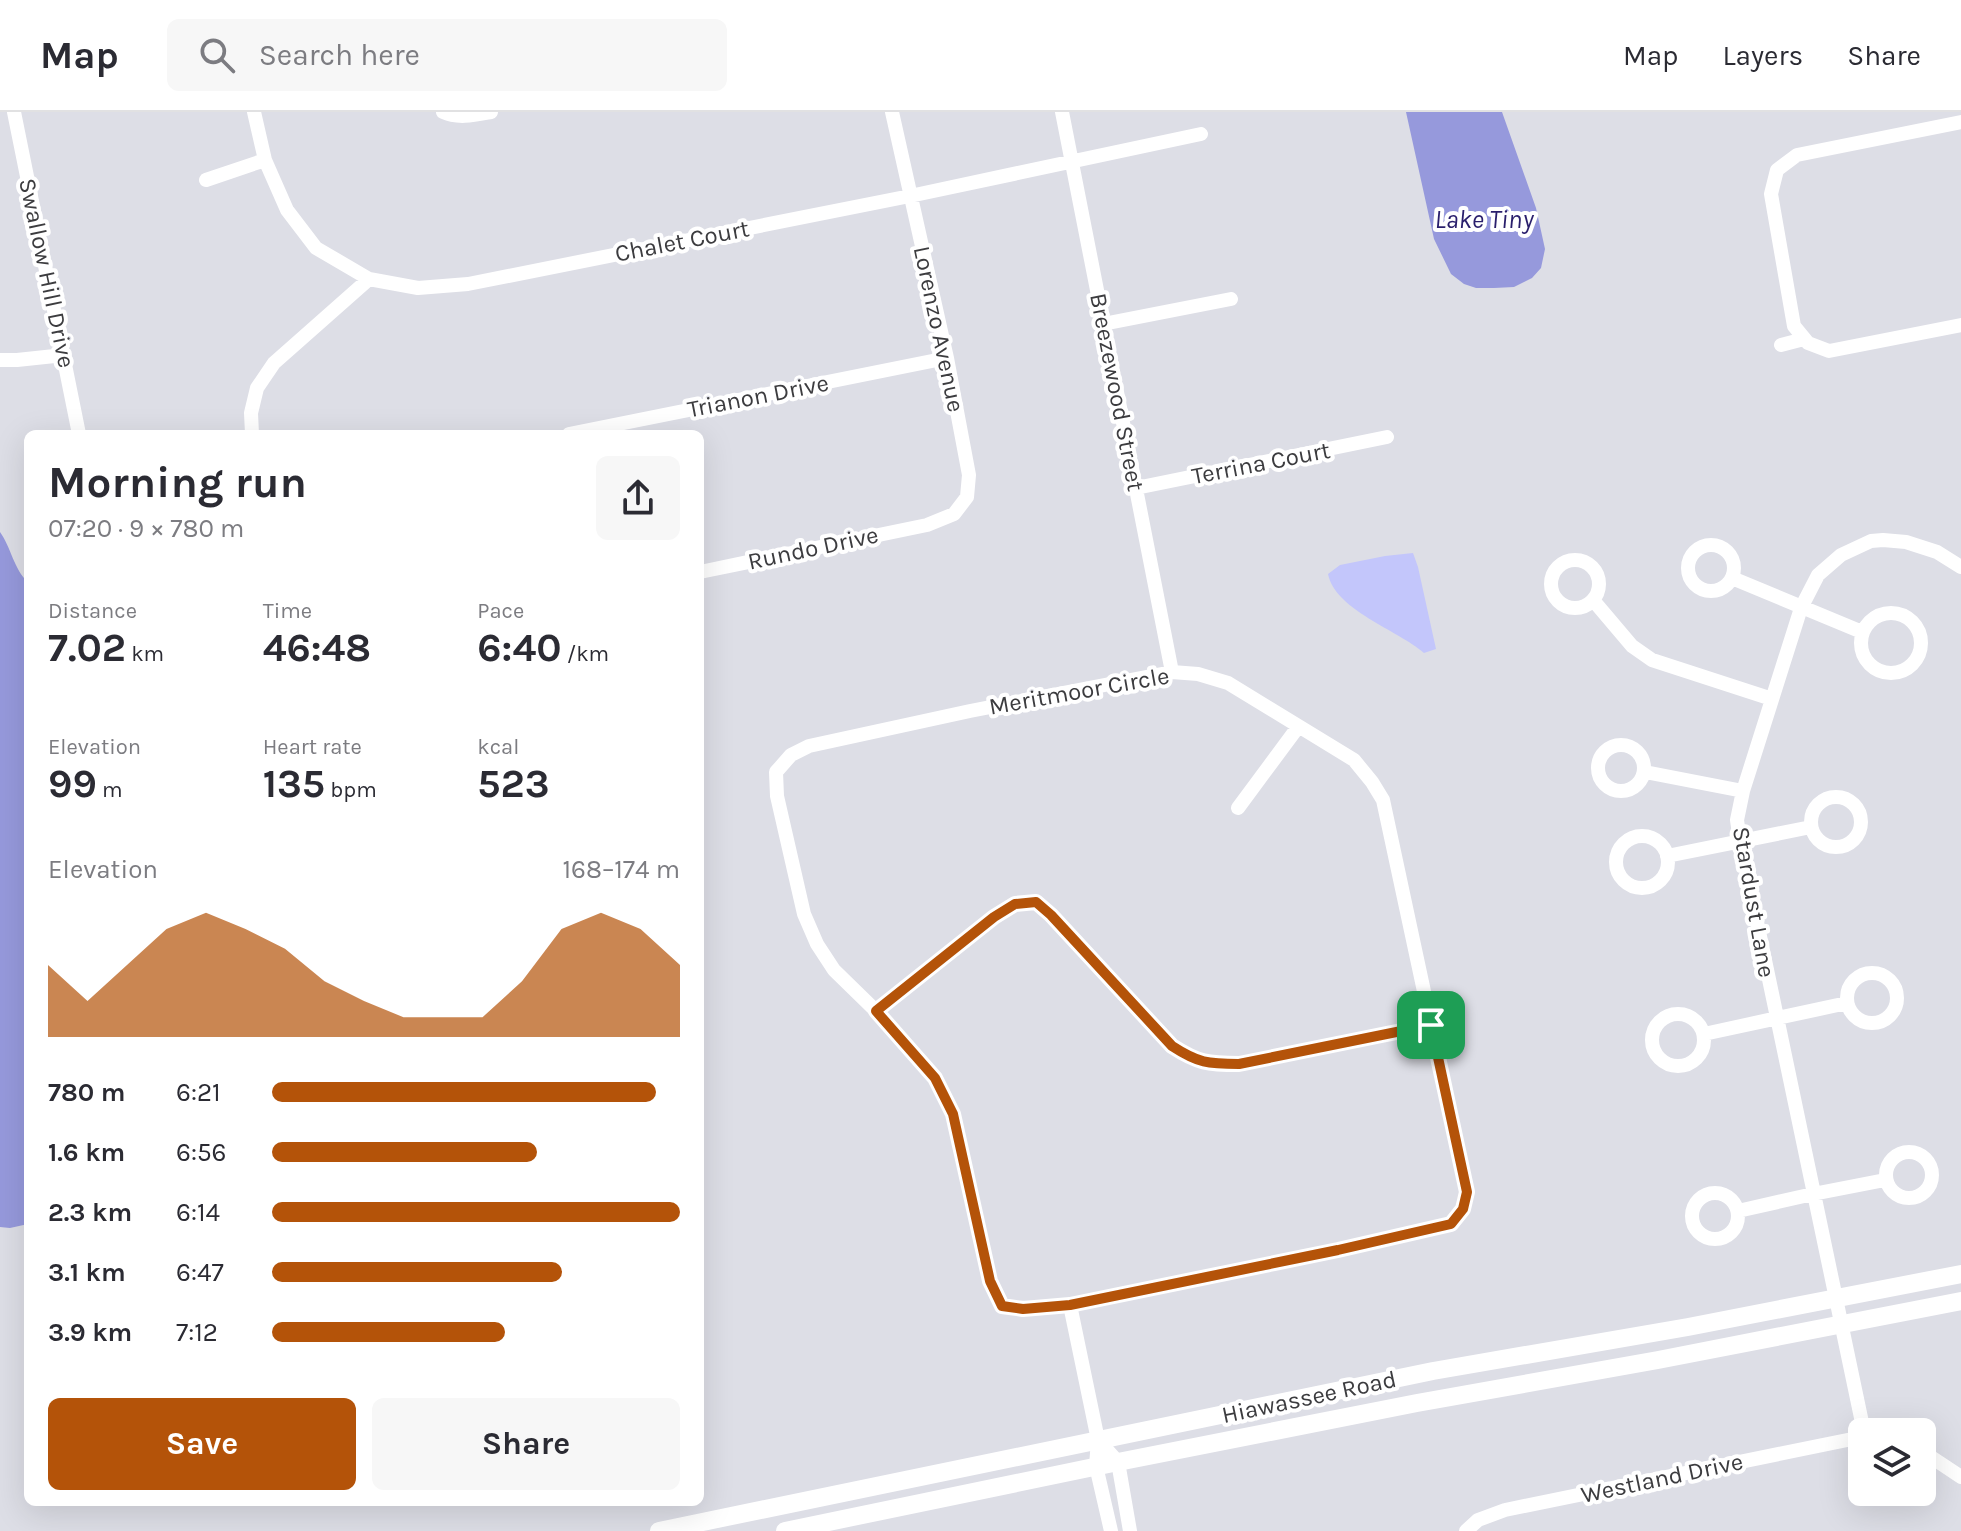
<!DOCTYPE html>
<html lang="en">
<head>
<meta charset="utf-8">
<style>
	body { margin:0; font-family:Karla,sans-serif; background:#f7f7f7; color:#2b2b33; height:100vh; display:flex; flex-direction:column; font-size:30px; white-space:nowrap }
	* { box-sizing:border-box; margin:0 }
	p { font-size:26px; color:#7c7c81 }
	.icon { flex:none; width:44px; height:44px; fill:none; stroke:currentColor; stroke-width:2; stroke-linecap:round; stroke-linejoin:round }
	.map { position:relative; flex:1; overflow:hidden }
	.sheet { position:absolute; left:24px; top:318px; width:680px; height:1076px; display:flex; flex-direction:column; background:#fff; border-radius:12px; box-shadow:0 8px 32px #0002 }
	.sheet>* { flex:none }
	.tools { position:absolute; left:1848px; top:1306px; display:grid; gap:16px }
	.tools a { display:grid; place-items:center; width:88px; height:88px; border-radius:12px; background:#fff; box-shadow:0 8px 32px #0002; font-size:40px }
	.pin { position:absolute; display:grid; place-items:center; width:68px; height:68px; color:#fff; margin:-34px; border-radius:16px; box-shadow:0 4px 12px #0006 }
	.round { display:grid; place-items:center; flex:none; width:84px; height:84px; border-radius:12px; background:#f7f7f7 }
	.overview { display:flex; align-items:center; justify-content:space-between; height:136px; padding:0 24px }
	h1 { font-size:44px; font-weight:700; line-height:60px }
	.metrics { display:grid; grid-template-columns:repeat(3,1fr); gap:12px; height:136px; padding:8px 24px }
	.metrics div { display:grid; align-content:center }
	.metrics b { font-size:40px; font-weight:700 }
	.metrics small { font-size:22px; font-weight:400 }
	.metrics p { font-size:22px }
	.chart { height:224px; padding:16px 24px }
	.chart p { display:flex; justify-content:space-between }
	.chart svg { width:100%; height:144px; margin-top:8px; fill:#b45309; opacity:.7 }
	.cta { display:flex; gap:16px; margin-top:auto; padding:16px 24px }
	.cta a { flex:1; height:92px; border-radius:12px; background:#b45309; color:#fff; font-size:32px; font-weight:700; line-height:92px; text-align:center }
	.cta a+a { background:#f7f7f7; color:#2b2b33 }
	ul { padding:0 24px; list-style:none; font-size:26px }
	li { display:grid; grid-template-columns:128px 96px 1fr; align-items:center; height:60px }
	li i { height:20px; border-radius:10px; background:#b45309 }
	header { display:flex; align-items:center; gap:48px; box-sizing:border-box; height:112px; padding:0 40px; background:#fff; border-bottom:2px solid #e1e1e2 }
	header strong { font-size:38px }
	nav { display:flex; gap:44px; margin-inline-start:auto; font-size:28px }
	.search { width:560px; height:72px; background:#f7f7f7; display:flex; align-items:center; gap:20px; box-sizing:border-box; padding:0 28px; border-radius:12px; color:#7c7c81; font-size:30px }
	.map>svg:first-child { display:block }
</style>
</head>
<body>
<header>
<strong>Map</strong>
<div class="search"><svg class="icon" aria-label="search" viewBox="0 0 24 24"><circle cx="10" cy="10" r="6"/><path d="M15 15l6 6"/></svg>Search here</div>
<nav><a>Map</a><a>Layers</a><a>Share</a></nav>
</header>
<div class="map">
<svg width="1961" height="1419" viewBox="0 0 1961 1419">
	<rect width="100%" height="100%" fill="#dddee6"/>
	<path fill="#c3c6fb" d="M1413,441L1418,455L1436,537L1424,541C1398,518 1335,498 1328,462L1340,453L1385,444Z"/>
	<path fill="#9699dc" d="M1406,0H1502L1536,96L1545,137L1541,156L1532,166L1514,175L1494,176H1476L1464,172L1451,162L1434,127Z
		M0,420C11,435 14,458 28,470V1112L10,1116L0,1115Z"/>
	<g fill="none" stroke-linecap="round" stroke-linejoin="round">
		<path stroke="#fff" stroke-width="14" d="M14,0L79,322
			M254,0L265,48L287,98L316,136L369,167L418,176L468,172L910,84L1201,22
			M443,0C458,7 475,3 491,0
			M1062,0L1172,560
			M1961,10L1797,43L1777,58L1771,82L1794,214L1808,231L1829,239L1961,213
			M206,68L265,48
			M1103,212L1231,187
			M1781,233L1804,227
			M0,248H17L64,243
			M252,322L251,301L257,276L274,251L369,167
			M569,322L947,246
			M1136,376L1387,325
			M1688 456a23 23 0 1 1 46 0a23 23 0 1 1-46 0Z
			M1551 472a24 24 0 1 1 48 0a24 24 0 1 1-48 0Z
			M700,460L927,413L954,402L967,385L969,363L947,246L892,0
			M1732,466L1862,520
			M1593,488L1632,534L1652,548L1772,587
			M1861 531a30 30 0 1 1 60 0a30 30 0 1 1-60 0Z
			M1172,560L1198,562L1228,571L1354,648L1372,670L1383,688L1467,1080L1463,1097L1451,1112L1338,1138L1070,1193L1023,1197L1002,1194L990,1169L953,1002L935,966L876,899L834,858L817,832L804,802L777,684L776,660L791,643L809,634L970,599Z
			M1598 656a23 23 0 1 1 46 0a23 23 0 1 1-46 0Z
			M1645,660L1743,679
			M1811 710a25 25 0 1 1 50 0a25 25 0 1 1-50 0Z
			M1238,696L1298,615
			M1616 750a26 26 0 1 1 52 0a26 26 0 1 1-52 0Z
			M1667,744L1811,715
			M1847 886a25 25 0 1 1 50 0a25 25 0 1 1-50 0Z
			M876,899L994,805L1015,792L1036,790L1051,803L1172,934C1198,951 1208,952 1239,952L1431,913
			M1652 928a26 26 0 1 1 52 0a26 26 0 1 1-52 0Z
			M1704,922L1847,891
			M1886 1063a23 23 0 1 1 46 0a23 23 0 1 1-46 0Z
			M1692 1104a23 23 0 1 1 46 0a23 23 0 1 1-46 0Z
			M1738,1099L1813,1082L1885,1068
			M1070,1193L1098,1328L1096,1354L1111,1419
			M1864,1320L1740,729L1737,708L1743,679L1801,496L1818,463L1841,443L1871,429L1883,428L1906,430L1937,440L1961,455
			M1098,1328L1118,1350L1130,1419
			M1922,1339L1961,1365
			M1466,1419L1478,1408L1505,1398L1862,1325"/>
		<path stroke="#fff" stroke-width="18" d="M659,1419L1433,1259L1688,1215L1961,1162
			M785,1419L1118,1350L1417,1291L1658,1248L1961,1189"/>
	</g>
	<g fill="none" stroke-linecap="round" stroke-linejoin="round">
		<g stroke="#fff" stroke-width="16">
			<path id="route" d="M1036,790L1051,803L1172,934C1198,951 1208,952 1239,952L1431,913L1467,1080L1463,1097L1451,1112L1338,1138L1070,1193L1023,1197L1002,1194L990,1169L953,1002L935,966L876,899L994,805L1015,792Z"/>
		</g>
		<use href="#route" stroke="#b45309" stroke-width="10"/>
	</g>
	<g text-anchor="middle" stroke-width="8" stroke-linejoin="round" paint-order="stroke">
		<g font-size="24" fill="#3c3c3f" stroke="#fff">
			<text transform="translate(682 129) rotate(-11)" y="8">Chalet Court</text>
			<text transform="translate(47 161) rotate(78)" y="8">Swallow Hill Drive</text>
			<text transform="translate(939 217) rotate(78)" y="8">Lorenzo Avenue</text>
			<text transform="translate(1117 280) rotate(79)" y="8">Breezewood Street</text>
			<text transform="translate(758 284) rotate(-11)" y="8">Trianon Drive</text>
			<text transform="translate(1261 351) rotate(-11)" y="8">Terrina Court</text>
			<text transform="translate(813 436) rotate(-12)" y="8">Rundo Drive</text>
			<text transform="translate(1079 579) rotate(-10)" y="8">Meritmoor Circle</text>
			<text transform="translate(1754 790) rotate(80)" y="8">Stardust Lane</text>
			<text transform="translate(1309 1285) rotate(-12)" y="8">Hiawassee Road</text>
			<text transform="translate(1662 1366) rotate(-12)" y="8">Westland Drive</text>
		</g>
		<g font-size="26" font-style="italic" fill="#2a1f6c" stroke="#fff">
			<text x="1484" y="116">Lake Tiny</text>
		</g>
	</g>
</svg>
<div class="tools">
<a><svg class="icon" aria-label="layers" viewBox="0 0 24 24"><path d="M12 4l9 5-9 5-9-5zM3 14l9 5 9-5"/></svg></a>
</div>
<div class="pin" style="left:1431px;top:913px;background:#1e9e55"><svg class="icon" aria-label="arrive" viewBox="0 0 24 24"><path d="M6 21V4h12l-3 4 3 4H6"/></svg></div>
<section class="sheet">
<div class="overview"><div><h1>Morning run</h1><p>07:20 · 9 × 780 m</p></div><a class="round"><svg class="icon" aria-label="share" viewBox="0 0 24 24"><path d="M12 15V3M7 8l5-5 5 5M5 13v7h14v-7"/></svg></a></div>
<div class="metrics">
<div><p>Distance</p><b>7.02<small> km</small></b></div>
<div><p>Time</p><b>46:48</b></div>
<div><p>Pace</p><b>6:40<small> /km</small></b></div>
</div>
<div class="metrics">
<div><p>Elevation</p><b>99<small> m</small></b></div>
<div><p>Heart rate</p><b>135<small> bpm</small></b></div>
<div><p>kcal</p><b>523</b></div>
</div>
<div class="chart"><p><span>Elevation</span>168–174 m</p>
<svg viewBox="0 0 160 44" preserveAspectRatio="none"><path d="M0 44V22L10 33L20 22L30 11L40 6L50 11L60 17L70 27L80 33L90 38L100 38L110 38L120 27L130 11L140 6L150 11L160 22V44z"/></svg>
</div>
<ul>
<li><b>780 m</b>6:21<i style="width:94%"></i></li>
<li><b>1.6 km</b>6:56<i style="width:65%"></i></li>
<li><b>2.3 km</b>6:14<i style="width:100%"></i></li>
<li><b>3.1 km</b>6:47<i style="width:71%"></i></li>
<li><b>3.9 km</b>7:12<i style="width:57%"></i></li>
</ul>
<div class="cta"><a>Save</a><a>Share</a></div>
</section>
</div>
</body>
</html>
